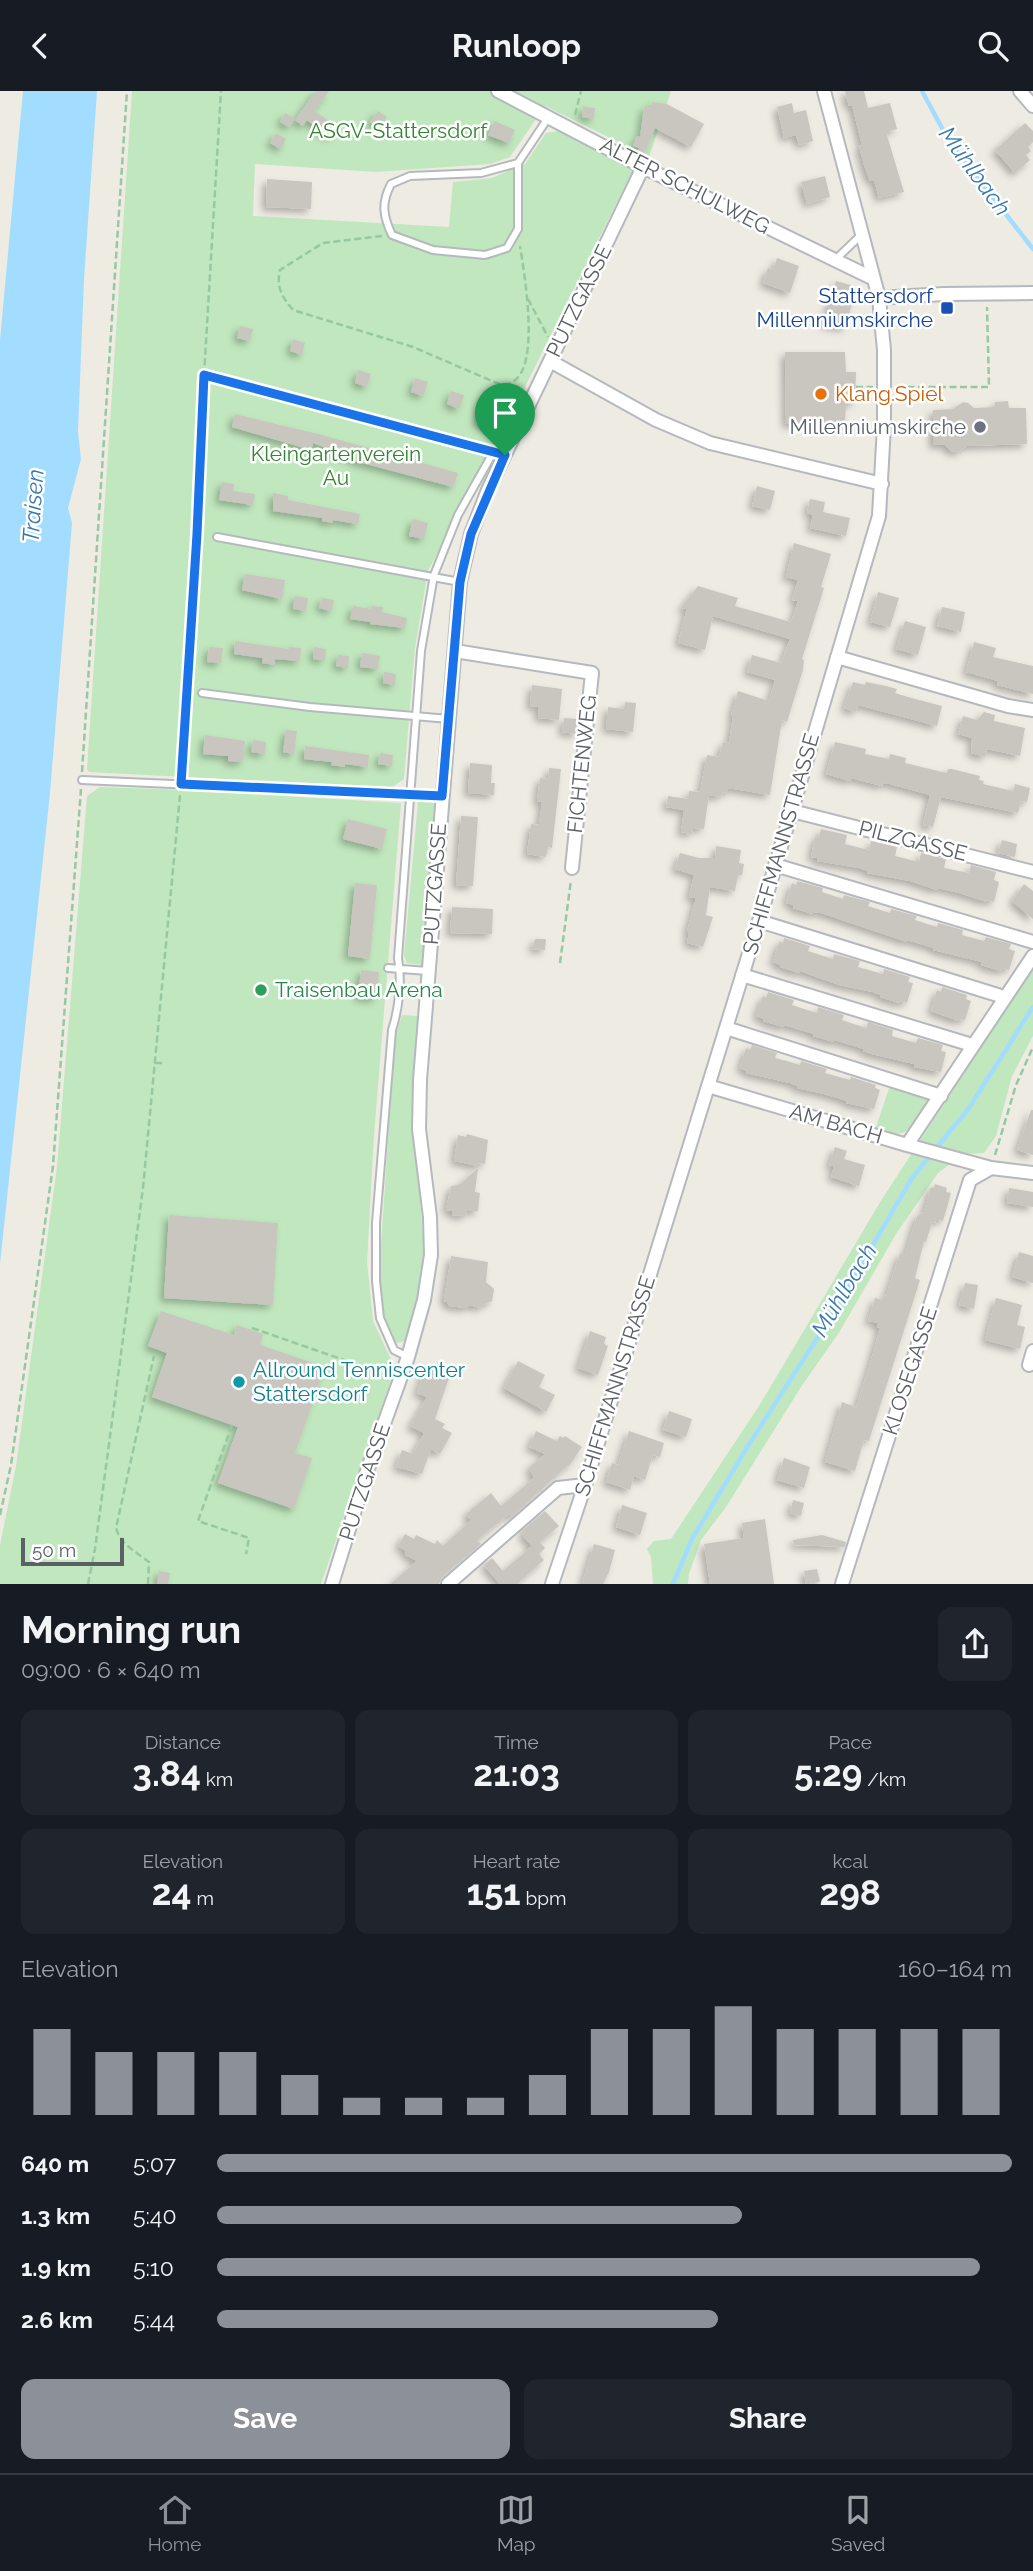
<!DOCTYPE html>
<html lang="en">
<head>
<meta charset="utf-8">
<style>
	body { margin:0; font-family:Raleway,sans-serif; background:#20242c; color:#f1f3f6; height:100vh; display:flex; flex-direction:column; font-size:26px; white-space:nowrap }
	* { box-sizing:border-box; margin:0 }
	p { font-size:23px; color:#9ea1a6 }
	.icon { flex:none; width:38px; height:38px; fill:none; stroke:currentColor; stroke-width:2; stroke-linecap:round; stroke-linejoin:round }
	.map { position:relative; height:1493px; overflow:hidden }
	.panel { display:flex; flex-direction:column; background:#171b24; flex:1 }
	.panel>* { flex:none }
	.scale { position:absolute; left:21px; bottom:18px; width:103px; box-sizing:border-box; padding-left:7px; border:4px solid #5b6064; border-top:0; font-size:19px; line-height:24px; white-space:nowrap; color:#5b6064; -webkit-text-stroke:5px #fff; paint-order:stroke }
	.pin { position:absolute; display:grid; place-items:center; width:60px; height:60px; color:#fff; margin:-72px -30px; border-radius:50% 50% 50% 0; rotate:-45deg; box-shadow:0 0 7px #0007 }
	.pin .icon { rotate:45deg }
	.round { display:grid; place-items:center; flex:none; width:74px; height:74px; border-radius:14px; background:#20242c }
	.headline { display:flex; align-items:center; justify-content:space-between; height:119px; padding:0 21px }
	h1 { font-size:38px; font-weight:700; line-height:52px }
	.metrics { display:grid; grid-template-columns:repeat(3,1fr); gap:10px; height:119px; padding:7px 21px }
	.metrics div { display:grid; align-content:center; border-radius:14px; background:#20242c; text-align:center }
	.metrics b { font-size:35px; font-weight:700 }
	.metrics small { font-size:19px; font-weight:400 }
	.metrics p { font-size:19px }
	.chart { height:196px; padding:14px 21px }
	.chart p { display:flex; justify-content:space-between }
	.chart svg { width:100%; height:126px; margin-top:7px; stroke:#8c9099; stroke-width:6 }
	.button { display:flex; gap:14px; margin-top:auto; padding:14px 21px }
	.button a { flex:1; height:80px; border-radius:14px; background:#8c9099; color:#fff; font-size:28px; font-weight:700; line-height:80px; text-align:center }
	.button a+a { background:#20242c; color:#f1f3f6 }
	ul { padding:0 21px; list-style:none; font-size:23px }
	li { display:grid; grid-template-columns:112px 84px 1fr; align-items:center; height:52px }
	li i { height:18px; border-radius:9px; background:#8c9099 }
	header { display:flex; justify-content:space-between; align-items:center; height:91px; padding:0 21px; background:#171b24; font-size:32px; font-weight:700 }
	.menu { display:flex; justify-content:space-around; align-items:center; height:98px; border-top:2px solid #363941; background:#171b24; font-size:19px; color:#9ea1a6 }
	.menu a { display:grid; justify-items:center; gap:4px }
	.menu .current { color:#8c9099 }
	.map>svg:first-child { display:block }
</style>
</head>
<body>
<header><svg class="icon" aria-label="back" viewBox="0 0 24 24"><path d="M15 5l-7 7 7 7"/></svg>Runloop<svg class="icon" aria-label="search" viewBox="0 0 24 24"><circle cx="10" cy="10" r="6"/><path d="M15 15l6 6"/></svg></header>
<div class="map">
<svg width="1033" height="1493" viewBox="0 0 1033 1493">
	<defs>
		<filter id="shadow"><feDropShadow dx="-4" dy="4" stdDeviation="3.5" flood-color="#0004"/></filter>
	</defs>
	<rect width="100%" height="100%" fill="#eeebe3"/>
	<path fill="#c1e7be" d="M132,0H671L649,66L545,15L510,66L490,73L376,81L255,73L253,125L449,136L453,91L492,87L525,73L546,42L559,40L633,79L512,322L428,480L415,557L404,688L391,697L89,681L87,678Z
		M100,696L185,699L401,712L374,1044L367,1171L373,1230L395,1277L321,1493H0V1454L16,1375L57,1076L87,705Z
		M427,710L435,713L423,874L407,872L404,865L418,711Z
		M1033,877V945L1012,985L996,1045L984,1062L964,1063L938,1082L896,1143L840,1240L801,1296L726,1416L701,1449L689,1483L688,1493H653L651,1466L647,1458L654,1450L671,1448L759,1315L882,1108Z
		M402,924L419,925L412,1016L425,1166L418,1208L407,1249L398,1252L393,1250L384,1225L379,1184L395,946Z
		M890,994L925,1005L928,1011C911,1039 909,1049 875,1039Z"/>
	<path fill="#a2ddff" d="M23,0H97L84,188L78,341L81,368L68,417L72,432L50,702L0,1173V249Z"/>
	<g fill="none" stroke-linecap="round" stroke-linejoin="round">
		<path stroke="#a2ddff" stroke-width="4.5" d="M922,0L949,50L1033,158
			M673,1493L692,1448L751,1350L829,1229L912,1087L969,1017L1033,916"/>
	</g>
	<path fill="#c9c6c0" filter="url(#shadow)" d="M316,0H329L314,20L337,35L329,46L307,29L303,35L295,29Z
		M845,0H864L868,17L890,12L897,38L886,41L904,101L879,107L874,89L870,90L864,74L859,55L862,54L852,14L849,15Z
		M652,11L667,13L704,33L691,56L655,37L643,66L638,64L639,57L633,55L637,45L640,46L644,16L651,17Z
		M792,12L794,22L806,19L813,50L799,54L796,44L784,47L777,16Z
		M583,16L595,17L594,28L582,26Z
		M378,20L387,26L379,38L370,31Z
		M285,22L295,27L289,36L280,31Z
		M495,30L515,39L509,52L488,44Z
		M1025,32L1033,40V51L1028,56L1031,60L1026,64L1030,69L1015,82L995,59Z
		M276,42L286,48L281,58L270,52Z
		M825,85L830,106L807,113L801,91Z
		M267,88L312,91L311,118L266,116Z
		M777,167L799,175L790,202L763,192L768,177L773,179Z
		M836,190L851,194L849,200L855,202L845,237L824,233Z
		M240,235L253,238L250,250L237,247Z
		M293,248L305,252L302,264L290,260Z
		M785,261H845L846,281H856L855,311L846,312L845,332L786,333Z
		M358,279L371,283L367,296L355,292Z
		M415,287L428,291L423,305L411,301Z
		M451,300L464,304L459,318L447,313Z
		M482,310L498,315L493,336L476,332Z
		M1008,310L1009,317H1026L1027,353L967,355L957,361L951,360L945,354H933V319L953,318L963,311L968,312L974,317L995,316V311Z
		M235,323L318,343L458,382L453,396L351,369L352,367L333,362L334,360L313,352L311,359L232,336Z
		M222,391L234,393L233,400L255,403L253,414L219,409Z
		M757,395L775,400L770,419L752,415Z
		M273,402L288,405V409L360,423L358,433L333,429L332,432L322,430V427L273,420Z
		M810,408L825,411L823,421L850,427L846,445L810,437L813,424L807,422Z
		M413,428L428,432L424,448L409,445Z
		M794,452L831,463L821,496L824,497L802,568L804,569L803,579L787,631L782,629L770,704L728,697V702L722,701L721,706L709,704L704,738L693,737L692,743L681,741L684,719L666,716L668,705L688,708L689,700L700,701L707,664L719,666L723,651L729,652L733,625H731L738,600L769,610L775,589L747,581L752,564L781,572L790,548L713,525L705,559L678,552L687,517L680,518L698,495L738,507L735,515L791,531L798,510L792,509L798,489L786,486Z
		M245,483L285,489L282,508L242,499Z
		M878,501L899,507L890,536L870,531Z
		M295,505L308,507L306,520L293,518Z
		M322,507L334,509L332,520L319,517Z
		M353,515L371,518L372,515L383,516L382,521L407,527L405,537L370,533L371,531L350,528Z
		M942,516L965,521L961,541L937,535Z
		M905,530L926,536L918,564L896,558Z
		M235,550L289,558V556L301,557L300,570L275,568V574L262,572L263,567L234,563Z
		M974,551L996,557L993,566L1033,575V603L997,594L998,590L966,581Z
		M209,556L223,557L221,572L207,571Z
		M314,556L326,558L325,569L313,568Z
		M362,562L380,565L378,578L360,576Z
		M338,564L349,565L348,577L336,575Z
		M384,581L396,583L395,594L383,592Z
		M853,591L865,594L866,591L886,595L897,598L895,602L908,606L942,615L937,635L858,614L856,621L844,617Z
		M532,594L562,598L559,629L538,627L539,616L530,615Z
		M625,611L636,612L633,641L606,638L608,616L624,618Z
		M984,621L995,624L994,630L1025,637L1020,665L987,658L985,666L971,662L972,647L958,643L963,625L977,629Z
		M564,627L578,628L577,643L562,641Z
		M286,639L297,640L294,663L283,661Z
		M205,644L245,650L243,671L228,670V665L203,663Z
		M253,649L266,651L265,663L251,661Z
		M835,651L866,658L865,663L889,668L890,663L906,667L905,672L947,682L948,678H952L980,685L979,689L984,690L983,693L1013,700L1015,693L1030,697L1027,711L1021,710L1018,722L941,706L933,736L923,734L930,704L890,693L883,692L882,695L851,687L850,690L826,683Z
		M305,655L369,664L368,676L345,673V676L331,674L332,671L304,668Z
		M380,662L393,664L392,675L378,673Z
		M470,672L492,674L491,692H495L494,704L468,702Z
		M549,677L561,678L552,757L548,756L546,766L527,763L531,733L539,734L542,711L537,710L540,687L548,688Z
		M461,725L478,726L473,795L456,794Z
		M348,728L387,738L382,758L343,748Z
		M821,738L847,744L845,753L869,759L871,750L897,756L895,765L919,771L921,762L946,768L944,777L969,782L971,774L996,781L994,789L999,791L994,811L987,809V811L959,802L938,797L937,799L910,790L867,782L868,780L859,777L817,770L818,767L811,766L815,746L819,747Z
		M1002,749L1017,753L1015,766L998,762Z
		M716,755L741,759L739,772L744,773L742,784H738L735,800L710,796L706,824L713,826L703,856L687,852L689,842L687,840L696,807L689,806L694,784L675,778L680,762L699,767H715Z
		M797,790L823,797L822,801L843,808L844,804L870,811L868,815L890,822L891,818L917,825L915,829L937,836L938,832L963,839L962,844L984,850L986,846L1011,853L1009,858L1015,860L1009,879L1002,877L1001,880L981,874L982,871L933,859L934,857L907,849V851L821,822L813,821V823L793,817L794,814L786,812L792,792L796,794Z
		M355,792L377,794L370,868L348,865Z
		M1024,793L1033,800V828L1012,810Z
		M452,816L493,818L492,843L450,842Z
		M784,847L810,855L808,860L833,868L834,863L860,870L858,876L883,883L884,878L910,886L908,891L913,892L907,912L900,910L899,912L880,906V904L873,901L839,894L800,880L799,882L780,876L781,874L773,871L779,851L783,852Z
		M535,848H546L545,859L532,858Z
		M361,879L379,881L376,908L358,906Z
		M942,896L967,904L966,908L971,910L965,929L958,928V930L931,920L937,899L941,901Z
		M768,901L794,909L792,914L817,922L818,916L844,924L842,929L866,937L868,931L893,939L892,945L916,952L918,947L943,954L941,960L946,961L941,981L914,976V973L872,963L863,960L864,958L834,949V951L813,945L814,943L784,934L783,936L763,930L764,928L756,925L763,905L766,907Z
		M752,954L777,962L775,967L787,970L800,974L801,970L827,978L825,982L850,989L851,986L876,994L875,997L880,999L874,1018L846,1012L847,1010L824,1003L797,997V995L790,992L746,982L747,980L740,977L746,957L750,959Z
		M1031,1019H1033V1064L1017,1059Z
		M467,1043L488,1049L485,1073L478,1072V1075L454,1070L458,1044L466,1046Z
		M835,1056L847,1060L844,1068L865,1074L859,1095L831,1086L834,1075L829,1074Z
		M478,1077L475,1101L480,1102L478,1120H467L466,1125L452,1124L453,1120L446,1119L451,1095L459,1094Z
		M935,1093L947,1097L946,1101L951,1102L943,1130L936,1128L935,1132L932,1131L926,1151L924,1150L915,1187L920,1189L869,1350L864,1349L855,1380L825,1371L842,1311L856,1316L869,1276L880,1237L877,1236L878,1232L868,1230L875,1207L882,1209L883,1204L886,1205L900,1162L905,1164L917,1125L924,1121L931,1096L934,1097Z
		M1009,1097L1033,1101V1116L1007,1112Z
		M169,1124L278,1132L273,1214L164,1207Z
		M1019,1161L1033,1165V1192L1012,1186Z
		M451,1165L488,1171L486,1191L494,1198L492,1210L482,1214L481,1217L469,1214L466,1217L449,1215L447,1211L444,1210Z
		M965,1192L978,1194L974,1218L959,1214Z
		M996,1207L1022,1214L1017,1234L1025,1236L1020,1258L985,1249Z
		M161,1220L234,1244L237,1234L263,1243L260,1254L325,1276L295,1362L312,1367L294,1418L218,1392L238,1336L152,1306L167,1262L148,1255Z
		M590,1240L606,1246L604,1253L608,1255L598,1284L578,1277Z
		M518,1270L545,1284L539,1296L555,1304L546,1321L504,1297Z
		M426,1273L451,1281L435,1328L445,1333L442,1337L452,1342L440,1363L431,1358L422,1383L396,1376L402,1359L413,1363L424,1342L410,1335L427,1306L417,1302Z
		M669,1320L692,1328L686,1346L663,1339Z
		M536,1340L557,1350L560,1345L563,1347L565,1345L582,1356L569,1375L568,1374L512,1426L509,1423L477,1449L481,1453L442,1486L439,1493H390L417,1470L405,1464L406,1460L398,1455L405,1443L414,1448L416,1444L435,1453L437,1449L443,1455L471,1429L466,1423L491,1402L501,1415L534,1387L529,1377L545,1363L529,1356Z
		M629,1340L664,1352L660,1366L653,1364L645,1389L634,1385L630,1399L606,1391L612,1372L618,1374Z
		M784,1367L810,1376L804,1397L777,1389Z
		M793,1409L804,1412L801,1425L790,1422Z
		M622,1414L647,1422L640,1444L616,1436Z
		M545,1420L559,1435L540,1451L545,1457L539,1463L544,1469L517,1493H500L484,1474L492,1467L503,1480L532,1455L522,1444L525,1441L523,1439Z
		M765,1428L774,1493H710L704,1453L744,1447L742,1432Z
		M822,1444L846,1451L845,1456L794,1454L793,1449Z
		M594,1453L615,1459L609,1481L603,1493H582Z
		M817,1478L820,1491L806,1493L804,1480Z
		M159,1480L170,1482L168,1493H157Z"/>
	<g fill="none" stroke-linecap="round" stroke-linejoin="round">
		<g stroke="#b5b9be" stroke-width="10">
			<path id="lane" d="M518,72L481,82L410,85L391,93C381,112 383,125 392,144L433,159L485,164L507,157L518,138V72L548,27
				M835,169L861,144
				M226,289L498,362
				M217,446L460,491
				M202,602L310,616L449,628
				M82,689L442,705
				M388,877L428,880
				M408,1266L394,1259L380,1227L376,1190V1132L392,939C399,917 402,890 398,867L421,560L434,484L458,424L494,360"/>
		</g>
		<g stroke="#b5b9be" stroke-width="16">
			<path id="street" d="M498,0L643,76L872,187
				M1020,0L1033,15
				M879,207L944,203L1033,202
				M550,270L656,329L710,352L882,393
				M455,560L592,582L572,777
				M837,566L1008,615L1033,619
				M792,720L1033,781
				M775,774L1033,851
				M759,830L1004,906
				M742,884L972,954
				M726,937L941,1005
				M708,995L907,1054L1033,865
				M907,1054L991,1077L1033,1082
				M1029,1274L1033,1260
				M332,1493L367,1380L408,1266L424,1209L431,1164L430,1126L419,1038L420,989L460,491L471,443L488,399L643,76
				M448,1493L558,1397L585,1394
				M552,1493L585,1394L759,830L879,425L884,335V259L879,207L824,0
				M842,1493L970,1089L991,1077"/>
		</g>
		<path stroke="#97c8a2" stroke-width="2.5" stroke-dasharray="7 3.5" stroke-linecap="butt" d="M575,24L581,0
			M382,145L323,152L280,179C276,196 282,206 293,219L413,256L499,293C502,293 506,294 510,292C542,281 524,181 520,155
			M528,208L548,246
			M510,292L514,313
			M856,296H873
			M897,296H989L987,216
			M82,681L127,0
			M181,683L197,443L204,284L221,0
			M560,872L571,789
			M155,972H164
			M995,1064L1016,994L1033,956
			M252,1237L367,1277
			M232,1334L198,1430L249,1447L246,1463
			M0,1424L11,1374L53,1075L81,698
			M88,1493L95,1458L143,1097L180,704
			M148,1493L149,1471C136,1461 120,1453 116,1437L154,1265"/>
		<use href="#lane" stroke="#fff" stroke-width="6"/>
		<use href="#street" stroke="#fff" stroke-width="12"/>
	</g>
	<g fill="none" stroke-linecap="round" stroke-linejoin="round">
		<g stroke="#fff" stroke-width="14">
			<path id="route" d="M204,284L505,364L471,443L460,491L442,705L181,693L197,443Z"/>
		</g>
		<use href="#route" stroke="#1a73e8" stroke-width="9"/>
	</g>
	<rect fill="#1a4fb4" stroke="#fff" stroke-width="2.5" x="940" y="210" width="14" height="14" rx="3.5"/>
	<circle fill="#e8710a" stroke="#fff" stroke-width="2.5" cx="821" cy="303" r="7"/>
	<circle fill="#6b7280" stroke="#fff" stroke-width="2.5" cx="980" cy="336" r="7"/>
	<circle fill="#2e9e5b" stroke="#fff" stroke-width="2.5" cx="261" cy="899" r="7"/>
	<circle fill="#0f9aa8" stroke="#fff" stroke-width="2.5" cx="239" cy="1291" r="7"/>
	<g text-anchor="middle" stroke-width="5" stroke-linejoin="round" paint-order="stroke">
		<g font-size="21" fill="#338531" stroke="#fff">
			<text x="398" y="47">ASGV-Stattersdorf</text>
			<text x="336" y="370">Kleingartenverein<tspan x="336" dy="24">Au</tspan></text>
		</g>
		<g font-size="21" fill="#5b6064" stroke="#fff">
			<text transform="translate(685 95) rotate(27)" y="7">ALTER SCHULWEG</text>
			<text transform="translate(579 210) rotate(-64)" y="7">PUTZGASSE</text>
			<text transform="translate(582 673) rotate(-84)" y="7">FICHTENWEG</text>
			<text transform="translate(913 750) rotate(14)" y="7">PILZGASSE</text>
			<text transform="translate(781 753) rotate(-74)" y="7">SCHIFFMANNSTRASSE</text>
			<text transform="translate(435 793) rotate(-86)" y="7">PUTZGASSE</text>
			<text transform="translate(836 1033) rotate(16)" y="7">AM BACH</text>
			<text transform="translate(910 1280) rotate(-72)" y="7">KLOSEGASSE</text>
			<text transform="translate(615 1295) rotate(-73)" y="7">SCHIFFMANNSTRASSE</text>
			<text transform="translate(365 1391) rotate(-72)" y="7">PUTZGASSE</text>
		</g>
		<g font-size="21" fill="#164399" stroke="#fff" text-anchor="end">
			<text x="933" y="212">Stattersdorf<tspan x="933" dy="24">Millenniumskirche</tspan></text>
		</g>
		<g font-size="21" fill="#c56008" stroke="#fff" text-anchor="start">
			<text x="835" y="310">Klang.Spiel</text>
		</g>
		<g font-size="21" fill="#5b616d" stroke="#fff" text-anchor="end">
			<text x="966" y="343">Millenniumskirche</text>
		</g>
		<g font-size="21" fill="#27864d" stroke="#fff" text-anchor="start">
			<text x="275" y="906">Traisenbau Arena</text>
		</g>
		<g font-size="21" fill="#0d838f" stroke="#fff" text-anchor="start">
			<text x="253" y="1286">Allround Tenniscenter<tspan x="253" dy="24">Stattersdorf</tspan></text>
		</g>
		<g font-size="23" font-style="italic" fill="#3979ac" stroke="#fff">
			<text transform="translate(975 80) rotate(54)" y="8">Mühlbach</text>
			<text transform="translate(33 415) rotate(-86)" y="8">Traisen</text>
			<text transform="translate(844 1199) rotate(-59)" y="8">Mühlbach</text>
		</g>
	</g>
</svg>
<div class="scale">50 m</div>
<div class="pin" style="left:505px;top:364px;background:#1e9e55"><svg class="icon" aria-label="arrive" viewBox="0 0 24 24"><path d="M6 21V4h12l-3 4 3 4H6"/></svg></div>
</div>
<section class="panel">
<div class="headline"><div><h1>Morning run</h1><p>09:00 · 6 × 640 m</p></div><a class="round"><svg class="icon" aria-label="share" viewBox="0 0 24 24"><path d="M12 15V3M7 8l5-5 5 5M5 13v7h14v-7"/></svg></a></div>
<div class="metrics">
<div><p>Distance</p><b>3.84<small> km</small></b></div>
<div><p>Time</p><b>21:03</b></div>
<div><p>Pace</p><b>5:29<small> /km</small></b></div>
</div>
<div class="metrics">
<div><p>Elevation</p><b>24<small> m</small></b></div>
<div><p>Heart rate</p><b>151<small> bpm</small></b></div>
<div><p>kcal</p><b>298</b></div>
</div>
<div class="chart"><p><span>Elevation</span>160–164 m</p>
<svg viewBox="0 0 160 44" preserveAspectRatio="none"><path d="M5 44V14M15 44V22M25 44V22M35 44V22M45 44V30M55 44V38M65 44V38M75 44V38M85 44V30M95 44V14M105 44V14M115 44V6M125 44V14M135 44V14M145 44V14M155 44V14"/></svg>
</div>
<ul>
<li><b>640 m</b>5:07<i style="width:100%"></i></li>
<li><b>1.3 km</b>5:40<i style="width:66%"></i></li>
<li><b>1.9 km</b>5:10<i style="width:96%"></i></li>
<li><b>2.6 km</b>5:44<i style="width:63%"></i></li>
</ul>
<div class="button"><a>Save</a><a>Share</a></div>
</section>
<nav class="menu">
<a class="current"><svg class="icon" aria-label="home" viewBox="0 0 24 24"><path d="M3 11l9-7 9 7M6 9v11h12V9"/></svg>Home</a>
<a><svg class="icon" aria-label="map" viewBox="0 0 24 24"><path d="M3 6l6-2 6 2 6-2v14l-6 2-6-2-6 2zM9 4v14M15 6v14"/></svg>Map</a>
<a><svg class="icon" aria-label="saved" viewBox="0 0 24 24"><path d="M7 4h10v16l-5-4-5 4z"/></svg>Saved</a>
</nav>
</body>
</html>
